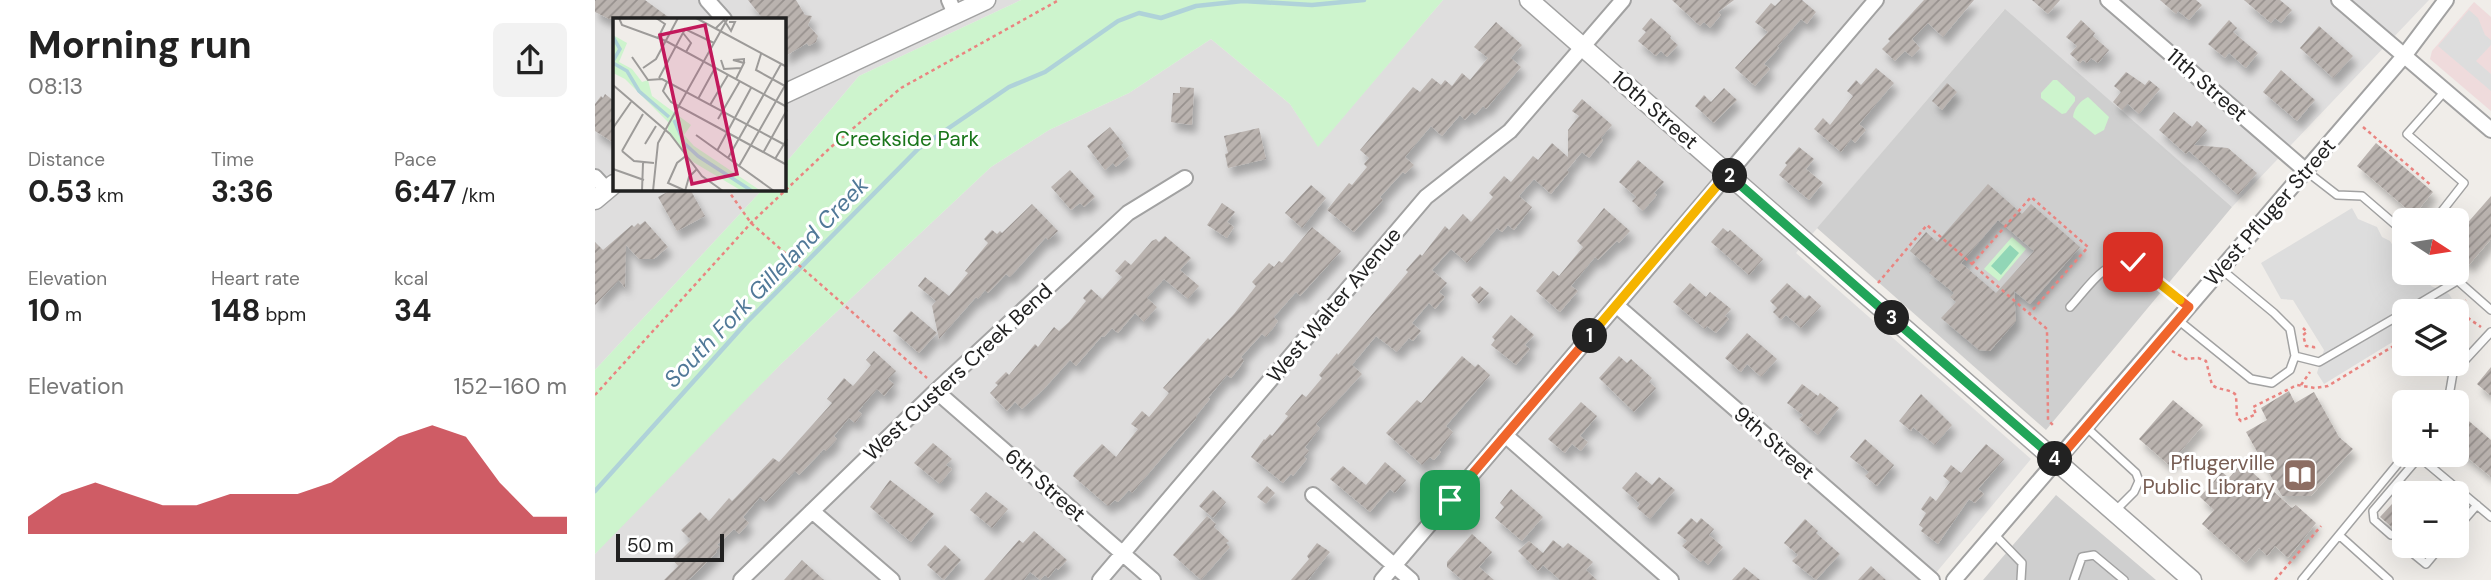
<!DOCTYPE html>
<html lang="en">
<head>
<meta charset="utf-8">
<style>
	body { margin:0; font-family:"DM Sans",sans-serif; background:#f2f2f2; color:#222; height:100vh; display:flex; flex-direction:column; font-size:26px; white-space:nowrap }
	* { box-sizing:border-box; margin:0 }
	p { font-size:23px; color:#767676 }
	.icon { flex:none; width:38px; height:38px; fill:none; stroke:currentColor; stroke-width:2; stroke-linecap:round; stroke-linejoin:round }
	.map { position:relative; flex:1; overflow:hidden }
	.panel { display:flex; flex-direction:column; background:#fff; width:595px }
	.panel>* { flex:none }
	.needle { width:46px; rotate:102deg }
	.tools { position:absolute; left:1797px; top:208px; display:grid; gap:14px }
	.tools a { display:grid; place-items:center; width:77px; height:77px; border-radius:10px; background:#fff; box-shadow:0 7px 28px #0002; font-size:35px }
	.scale { position:absolute; left:21px; bottom:18px; width:108px; box-sizing:border-box; padding-left:7px; border:4px solid #212121; border-top:0; font-size:19px; line-height:24px; white-space:nowrap; color:#212121; -webkit-text-stroke:5px #fff; paint-order:stroke }
	.pin { position:absolute; display:grid; place-items:center; width:60px; height:60px; color:#fff; margin:-30px; border-radius:14px; box-shadow:0 4px 10px #0006 }
	.km { position:absolute; width:35px; height:35px; margin:-18px; border-radius:50%; background:#222; color:#fff; font-size:19px; line-height:35px; text-align:center }
	.round { display:grid; place-items:center; flex:none; width:74px; height:74px; border-radius:10px; background:#f2f2f2 }
	.overview { display:flex; align-items:center; justify-content:space-between; height:119px; padding:0 28px }
	h1 { font-size:38px; font-weight:700; line-height:52px }
	.metrics { display:grid; grid-template-columns:repeat(3,1fr); gap:10px; height:119px; padding:7px 28px }
	.metrics div { display:grid; align-content:center }
	.metrics b { font-size:30px; font-weight:700 }
	.metrics small { font-size:19px; font-weight:400 }
	.metrics p { font-size:19px }
	.chart { height:196px; padding:14px 28px }
	.chart p { display:flex; justify-content:space-between }
	.chart svg { width:100%; height:126px; margin-top:7px; fill:#bb1824; opacity:.7 }
	main { display:flex; flex:1; min-height:0 }
	.map>svg:first-child { display:block }
</style>
</head>
<body>
<main>
<section class="panel">
<div class="overview"><div><h1>Morning run</h1><p>08:13</p></div><a class="round"><svg class="icon" aria-label="share" viewBox="0 0 24 24"><path d="M12 15V3M7 8l5-5 5 5M5 13v7h14v-7"/></svg></a></div>
<div class="metrics">
<div><p>Distance</p><b>0.53<small> km</small></b></div>
<div><p>Time</p><b>3:36</b></div>
<div><p>Pace</p><b>6:47<small> /km</small></b></div>
</div>
<div class="metrics">
<div><p>Elevation</p><b>10<small> m</small></b></div>
<div><p>Heart rate</p><b>148<small> bpm</small></b></div>
<div><p>kcal</p><b>34</b></div>
</div>
<div class="chart"><p><span>Elevation</span>152–160 m</p>
<svg viewBox="0 0 160 44" preserveAspectRatio="none"><path d="M0 44V38L10 30L20 26L30 30L40 34L50 34L60 30L70 30L80 30L90 26L100 18L110 10L120 6L130 10L140 26L150 38L160 38V44z"/></svg>
</div>
</section>
<div class="map">
<svg width="1896" height="580" viewBox="0 0 1896 580">
	<defs>
		<pattern id="building-hatch" width="6" height="6" patternUnits="userSpaceOnUse" patternTransform="scale(1.75)"><rect width="6" height="6" fill="#bab3af"/><path d="M-1 1l2-2M0 6l6-6M5 7l2-2" fill="none" stroke="#97918e"/></pattern>
		<filter id="shadow"><feDropShadow dx="4.5" dy="8" stdDeviation="3.5" flood-color="#0004"/></filter>
	</defs>
	<rect width="100%" height="100%" fill="#f0ede9"/>
	<path fill="#dfdede" d="M0,0H426L264,76L189,165V19H19V189H168L0,370Z
		M848,0H1834L1637,207L1409,10L1201,253L1436,459L1335,580H0V554L28,523L186,364L396,167L454,130L534,93L616,39L695,104L723,146Z"/>
	<path fill="#efdbdc" d="M1879,2L1896,17V111L1835,59L1837,51Z"/>
	<path fill="#cfcfcf" d="M1410,9L1637,207L1451,430L1222,228Z
		M1461,495L1561,580H1388Z"/>
	<path fill="#cdf4cd" d="M426,0H848L723,147L695,104L616,39L534,93L454,130L396,167L186,364L0,554V370L168,189H189V165L264,76Z
		M1462,80L1480,97V101L1471,113L1467,114L1446,98V93L1458,80Z
		M1493,97L1514,117L1509,130L1500,135L1478,117C1479,108 1485,101 1493,97Z
		M1417,237L1431,249L1404,281L1389,269Z"/>
	<path fill="#91d6b6" d="M1415,245L1424,253L1406,275L1396,266Z"/>
	<path fill="#ddd" d="M1874,10L1883,18L1890,35L1896,40V45L1881,61L1896,74V91L1843,46Z
		M1757,208L1763,219L1782,227L1787,237L1795,241L1801,251L1809,255L1810,273H1828L1836,286L1854,294L1860,304L1848,311L1810,312L1809,335L1729,384L1722,373L1729,350L1698,300L1686,299L1666,263Z"/>
	<g fill="none" stroke-linecap="round" stroke-linejoin="round">
		<path stroke="#afd2d9" stroke-width="4.5" d="M0,491L151,323L323,149L414,87L450,72L523,21L544,13L566,18L601,6L648,1L717,5L769,0"/>
	</g>
	<path fill="url(#building-hatch)" fill-rule="evenodd" filter="url(#shadow)" d="M0,0H50L76,19H14L0,12Z
		M153,0H201L210,15L217,16L213,25L223,36L221,42L214,46L212,43L189,57V19H168Z
		M1077,0H1139L1123,12L1126,15L1115,28L1109,22L1105,26Z
		M1186,0H1207L1221,12L1212,24L1206,19L1182,47L1184,48L1169,64L1175,69L1160,86L1140,68L1173,32L1160,22L1176,3L1180,6Z
		M1329,0H1379L1348,37L1333,23L1317,39L1325,48L1317,57L1310,51L1300,61L1287,49L1295,41L1293,39Z
		M1437,0H1465L1453,14Z
		M1565,0H1601L1607,5L1594,20L1583,11L1581,14Z
		M1649,0H1685L1697,10L1686,23L1680,18L1676,23Z
		M1056,18L1076,36L1075,38L1083,45L1072,57L1066,51L1061,56L1043,41L1051,32L1047,29Z
		M1486,20L1500,33L1498,36L1514,50L1503,63L1496,58L1492,63L1488,60L1485,63L1475,54L1482,46L1471,37Z
		M1634,20L1642,28L1638,32L1663,53L1651,68L1634,53L1630,58L1613,44Z
		M901,22L927,45L916,58L926,67L891,109L888,106L880,115L877,112L870,120L865,115L847,136L836,126L810,157L819,165L810,174L808,172L785,197L788,200L759,232L732,210L754,183L757,185L772,167L769,164L774,158L765,150L818,87L825,92L837,78L846,85L850,80L857,86L867,73L875,80L893,58L879,47Z
		M1724,26L1758,56L1738,78L1705,48Z
		M1281,68L1299,83L1264,124L1271,130L1260,143L1256,139L1246,152L1219,129L1228,118L1235,125L1258,96L1252,91L1261,80L1266,85Z
		M1686,70L1720,100L1702,121L1668,92Z
		M1531,72L1550,85L1554,80L1565,89L1544,114L1533,104L1527,110L1518,102L1526,92L1519,86Z
		M1352,83L1362,92L1347,110L1337,101Z
		M585,87L599,88L597,125L576,122L578,93H585Z
		M1129,88L1142,100L1119,123L1100,106L1109,95L1116,102Z
		M10,94L19,101V143L0,131V104L6,96L8,98Z
		M987,99L1017,125L1006,138L1008,140L994,158L987,152L972,170L974,172L956,194L939,179L924,196L937,207L919,230L913,225L907,232L902,228L872,263L856,249L837,270L852,283L844,292L850,297L840,309L834,303L817,323L826,331L818,341L814,338L802,352L781,336L757,365L767,374L721,424L725,428L710,447L714,451L709,457L712,459L698,476L696,474L688,483L656,457L669,439L670,440L675,434L677,436L693,416L690,414L707,394L711,397L727,378L724,375L742,353L743,355L813,272L811,270L825,254L827,256L850,226L854,230L868,214L876,222L898,197L894,193L909,176L916,182L938,156L943,160L957,143L973,157V130L984,116L977,111Z
		M1579,112L1597,127L1602,121L1612,130L1599,145L1633,148L1662,173L1643,195L1594,151L1591,154L1564,130Z
		M515,127L528,143L526,145L534,156L521,167L518,163L510,170L492,146Z
		M664,128L671,159L633,168L630,154L633,153L629,136Z
		M1781,143L1838,192L1819,215L1762,166Z
		M1204,147L1219,159L1211,169L1228,183L1214,200L1184,175L1192,165L1190,163Z
		M1043,160L1069,182L1059,193L1062,195L1048,211L1037,201L1041,197L1024,182Z
		M475,170L500,197L489,207L485,203L476,210L456,187Z
		M1393,184L1427,214L1436,204L1485,247L1435,304L1419,291L1421,321L1395,351L1384,350L1346,318L1361,302L1355,297L1359,293L1334,273L1337,270L1315,251L1331,232L1342,242ZM1403,220L1439,251L1401,293L1366,263Z
		M716,185L731,198L707,228L690,213Z
		M78,189H95L110,216L82,231L63,197Z
		M1896,196V239L1874,265L1862,254V235Z
		M627,203L640,212L632,222L639,227L632,238L612,225Z
		M437,204L463,231L453,240L451,237L415,277L411,274L393,293L390,290L383,299L381,297L344,339L337,306L341,301L323,286L330,277L354,296L373,273L370,271L393,243L389,239L397,230L402,234L405,231L407,233Z
		M1009,208L1035,231L1024,243L1022,241L1003,260L1000,257L976,286L983,291L965,312L941,291L958,271L964,276L988,247L982,241Z
		M50,221L73,247L59,259H44L31,245L30,288L24,280L0,305V242L8,250L37,225L39,227L43,223L45,225Z
		M717,227L746,251L705,296L701,292L679,317L683,321L679,327L671,337L667,334L646,357L649,360L645,367L636,378L632,375L613,398L615,399L601,416L602,417L537,493L534,490L523,502L520,500L513,506L478,476L480,472L507,444L521,457L543,429L536,424L547,411L554,417L574,393L568,388L613,338L615,340L639,314L661,286L657,282L674,263L679,267L684,261L687,263Z
		M1128,228L1133,232L1135,230L1168,259L1154,275L1116,242Z
		M570,236L596,258L585,270L604,286L593,299L569,279L552,298L562,307L549,322L540,313L523,333L517,328L509,337L507,336L481,366L475,360L449,389L427,409L420,402L412,411L395,393L403,385L400,383L411,372L414,375L440,344L443,347L459,327L464,331L474,322L491,301L488,298L496,289L507,299L527,277L520,271L530,260L536,265L557,241L561,239L564,242Z
		M1095,283L1111,297L1115,292L1136,309L1130,316L1134,319L1121,333L1112,326L1110,329L1078,302Z
		M1192,283L1210,299L1214,295L1226,306L1206,328L1191,315L1186,320L1178,312L1182,308L1175,301Z
		M885,286L894,293L884,304L876,295Z
		M316,311L342,333L324,353L298,331Z
		M916,315L939,335L930,345L935,349L921,365L896,345L900,340L897,337Z
		M1152,333L1182,359L1166,377L1152,364L1146,372L1130,358Z
		M279,351L301,371L293,379L299,384L289,396L282,389L263,411L267,414L260,423L254,418L239,436L242,439L231,451L229,449L204,475L200,471L171,502L165,497L148,517L154,523L144,534L139,529L122,545L125,547L121,551L122,552L98,576L93,580H69L83,566L77,559L96,540L86,530L105,512L114,521L134,498L137,501L142,496L178,458L184,462L237,403L232,399L249,378L258,386L276,365L271,360Z
		M867,356L880,367L883,364L895,375L851,426L858,432L844,450L846,452L839,460L835,457L827,465L791,433L822,400L826,403Z
		M1024,356L1032,363L1036,359L1057,378L1054,382L1061,388L1039,412L1004,378Z
		M1896,367V396L1882,384Z
		M1207,384L1223,396L1225,393L1244,408L1223,435L1204,419L1208,415L1192,403Z
		M1694,391L1700,403L1719,392L1744,437L1758,449L1716,496H1687L1651,432L1672,420L1666,408Z
		M1326,394L1357,425L1340,445L1318,427L1316,431L1304,421Z
		M1578,400L1608,425L1574,465L1544,439Z
		M986,402L1002,416L985,436L993,442L986,451L977,444L970,453L953,439Z
		M1868,416L1896,440V477L1862,449V424Z
		M1270,439L1299,465L1282,486L1270,476L1274,472L1255,457Z
		M338,443L357,459L351,465L357,469L345,484L319,463Z
		M1391,444L1409,459L1383,489L1389,494L1380,503L1374,499L1343,544L1326,531L1328,528L1324,525L1331,513L1326,509L1335,496L1341,501L1355,482L1348,476L1356,465L1366,473Z
		M790,462L811,480L800,493L795,489L775,512L735,479L748,466L771,485Z
		M1647,463L1697,508L1701,505L1721,523L1693,558L1680,546L1672,556L1664,548L1651,563L1607,524L1619,510L1605,497L1627,472L1634,478Z
		M1041,472L1057,485L1064,477L1080,490L1055,519L1042,508L1045,504L1027,488Z
		M295,480L339,514L316,542L275,507Z
		M672,486L680,493L671,504L662,497Z
		M916,489L948,517L927,541L900,518L909,507L905,503Z
		M618,490L631,502L618,518L604,506Z
		M1810,490V538L1785,517Z
		M391,492L413,509L397,528L375,510Z
		M612,516L621,524L619,527L634,541L631,543L635,547L606,580L578,555Z
		M1096,518L1102,523L1106,518L1119,529L1114,535L1128,547L1113,565L1108,560L1106,562L1087,546L1092,541L1082,533Z
		M1210,519L1223,531L1221,533L1245,554L1221,580L1197,561L1203,555L1189,543Z
		M439,531L472,560L463,570L461,568L453,578L450,575L445,580L435,572L429,580H389L424,540L428,543Z
		M877,534L897,552L884,567L899,580H867L852,567V562Z
		M958,540L968,548L973,543L998,562L991,570L1002,580H965L948,565L943,571L923,551L934,541L948,553Z
		M722,543L735,552L713,580H696L714,559L712,556Z
		M350,545L366,560L349,580L332,565Z
		M207,560L229,580H189Z
		M1276,566L1291,580H1263Z
		M1149,567L1165,580H1137Z"/>
	<g fill="none" stroke-linecap="round" stroke-linejoin="round">
		<g stroke="#a2a2a2" stroke-width="10">
			<path id="service" d="M1711,171L1742,195L1767,196L1810,233
				M1840,220L1869,183L1812,134L1850,91
				M1626,269L1679,313L1695,329L1700,356L1724,362L1810,312
				M1854,273L1896,310
				M1475,307C1492,289 1510,258 1538,262L1593,307
				M1810,312L1862,281
				M1583,320L1656,379L1677,383L1695,370L1700,356
				M1853,402L1858,373L1896,332
				M1491,427L1541,473L1544,481L1539,492L1521,510
				M1822,455L1896,517
				M1862,528L1882,505
				M1399,534L1427,563L1426,580
				M1744,535L1794,580
				M1796,535L1779,520L1778,511L1824,457
				M1804,542L1831,564L1846,546
				M1479,580L1487,557L1499,555L1529,580
				M1707,580L1810,455"/>
		</g>
		<g stroke="#a2a2a2" stroke-width="18">
			<path id="minor" d="M112,0L129,19
				M354,0L360,14
				M1513,0L1710,170
				M1744,0L1896,130
				M0,177L12,190
				M1021,305L1337,580
				M341,391L558,580
				M910,435L1076,580
				M718,495L816,580
				M217,511L297,580
				M146,580L341,391L533,213L590,178
				M505,580L831,197L915,131L1028,0
				M787,580L1281,0
				M1359,580L1809,56L1851,0"/>
		</g>
		<g stroke="#a2a2a2" stroke-width="21">
			<path id="tertiary" d="M934,0L1597,580
				M189,94L391,0
				M0,200L19,184"/>
		</g>
		<path stroke="#ea8480" stroke-width="2.5" stroke-dasharray="3.5 3.5" stroke-linecap="butt" d="M1768,127L1837,186
			M132,189L156,223L332,378
			M1377,264L1436,197L1493,247L1435,313
			M1283,283L1332,225L1452,329L1453,420L1460,427
			M1860,309L1871,300
			M1855,312L1860,309L1886,327
			M1708,328L1712,332L1708,335L1711,346L1719,347V349
			M1577,351L1591,359L1603,358L1611,361L1617,385C1625,391 1634,388 1641,395L1642,417L1646,421L1661,414L1658,407L1702,385L1720,388L1733,386L1810,339
			M1706,385L1715,372
			M0,395L156,223L236,147L306,88L464,0
			M1680,580L1726,526"/>
		<use href="#service" stroke="#fff" stroke-width="7"/>
		<use href="#minor" stroke="#fff" stroke-width="14"/>
		<use href="#tertiary" stroke="#fff" stroke-width="18"/>
	</g>
	<g fill="none" stroke-linecap="round" stroke-linejoin="round">
		<g stroke="#fff" stroke-width="14">
			<path id="split-1" d="M855,500L995,336"/>
		</g>
		<g stroke="#fff" stroke-width="14">
			<path id="split-2" d="M995,336L1132,174L1135,176"/>
		</g>
		<g stroke="#fff" stroke-width="14">
			<path id="split-3" d="M1135,176L1297,318"/>
		</g>
		<g stroke="#fff" stroke-width="14">
			<path id="split-4" d="M1297,318L1460,459"/>
		</g>
		<g stroke="#fff" stroke-width="14">
			<path id="split-5" d="M1460,459L1462,461L1594,307L1585,300"/>
		</g>
		<g stroke="#fff" stroke-width="14">
			<path id="split-6" d="M1538,262L1585,300"/>
		</g>
		<use href="#split-1" stroke="#f0652b" stroke-width="9"/>
		<use href="#split-2" stroke="#f5b400" stroke-width="9"/>
		<use href="#split-3" stroke="#22a559" stroke-width="9"/>
		<use href="#split-4" stroke="#22a559" stroke-width="9"/>
		<use href="#split-5" stroke="#f0652b" stroke-width="9"/>
		<use href="#split-6" stroke="#f5b400" stroke-width="9"/>
	</g>
	<defs>
		<g id="library-square" transform="scale(1.75)"><rect x="-9" y="-9" width="18" height="18" rx="4" fill="#8d6e63" stroke="#fff"/><path d="M-6-4Q-3-5.5-.7-3.5V5Q-3 3-6 4ZM6-4Q3-5.5 .7-3.5V5Q3 3 6 4Z" fill="#fff"/></g>
	</defs>
	<g fill-rule="evenodd">
		<use href="#library-square" x="1705" y="475"/>
	</g>
	<g text-anchor="middle" stroke-width="6" stroke-linejoin="round" paint-order="stroke">
		<g font-size="21" fill="#212121" stroke="#fff">
			<text transform="translate(1612 85) rotate(41)" y="7">11th Street</text>
			<text transform="translate(1060 110) rotate(41)" y="7">10th Street</text>
			<text transform="translate(1675 212) rotate(-49)" y="7">West Pfluger Street</text>
			<text transform="translate(739 305) rotate(-50)" y="7">West Walter Avenue</text>
			<text transform="translate(363 372) rotate(-43)" y="7">West Custers Creek Bend</text>
			<text transform="translate(1179 443) rotate(41)" y="7">9th Street</text>
			<text transform="translate(450 485) rotate(41)" y="7">6th Street</text>
		</g>
		<g font-size="21" fill="#19751a" stroke="#fff">
			<text x="312" y="146">Creekside Park</text>
		</g>
		<g font-size="21" fill="#785e54" stroke="#fff" text-anchor="end">
			<text x="1680" y="470">Pflugerville<tspan x="1680" dy="24">Public Library</tspan></text>
		</g>
		<g font-size="23" font-style="italic" fill="#517998" stroke="#fff">
			<text transform="translate(171 282) rotate(-46)" y="8">South Fork Gilleland Creek</text>
		</g>
	</g>
	<g transform="translate(18 18)">
		<rect width="173" height="173" fill="#f0ede9"/>
		<path d="M0,17L14,25L6,44L19,51L29,64L35,62L39,78L78,107L71,117L81,128L148,173H129L80,144L55,113V104L12,61L0,55Z" fill="#cdf4cd"/>
		<path fill="none" stroke="#afd2d9" stroke-width="3.5" d="M0,19L7,31L0,43M0,45L14,53L26,73L56,99M61,102L71,125L85,138L139,173"/>
		<path fill="none" stroke="#9d9b99" stroke-width="2" d="M6,0L9,7L53,23L174,89M43,0L52,6L45,20M83,0L174,49M102,11L111,2L118,13L122,4H116M70,15L78,25L73,34M148,36L143,52L172,68M19,39L35,62L49,61L174,128M108,42L111,51L128,50M30,50L43,41L65,0M46,60L72,11L101,25M123,61L131,45L120,42L131,41V45M54,64L50,73L58,84L174,147M0,67L57,116L89,158L110,173M85,81L102,50M97,87L115,57M105,101L127,63M0,110L18,84M83,117L161,173M32,126L43,108M9,133L30,96M9,133L21,143L41,145M104,133L138,70M150,135L174,92M115,140L168,46M162,141L174,121M126,148L174,64M0,151L31,162M29,173L30,145M40,173L45,125L115,0M72,173L76,159L84,151M73,173L55,165L64,145L74,137"/>
		<path fill="#c2185b" fill-opacity="0.15" stroke="#c2185b" stroke-width="3.5" d="M92,7L124,156L79,166L47,17Z"/>
		<rect width="173" height="173" fill="none" stroke="#212121" stroke-width="3.5"/>
	</g>
</svg>
<div class="tools">
<a><svg class="needle" viewBox="-14 -14 28 28"><path d="M0-13l5 13h-10z" fill="#e53935"/><path d="M0 13l5-13h-10z" fill="#767676"/></svg></a>
<a><svg class="icon" aria-label="layers" viewBox="0 0 24 24"><path d="M12 4l9 5-9 5-9-5zM3 14l9 5 9-5"/></svg></a>
<a>+</a>
<a>−</a>
</div>
<div class="scale">50 m</div>
<div class="pin" style="left:855px;top:500px;background:#1e9e55"><svg class="icon" aria-label="arrive" viewBox="0 0 24 24"><path d="M6 21V4h12l-3 4 3 4H6"/></svg></div>
<div class="pin" style="left:1538px;top:262px;background:#d93025"><svg class="icon" aria-label="check" viewBox="0 0 24 24"><path d="M5 12l5 5 9-10"/></svg></div>
<b class="km" style="left:995px;top:336px">1</b>
<b class="km" style="left:1135px;top:176px">2</b>
<b class="km" style="left:1297px;top:318px">3</b>
<b class="km" style="left:1460px;top:459px">4</b>
</div>
</main>
</body>
</html>
